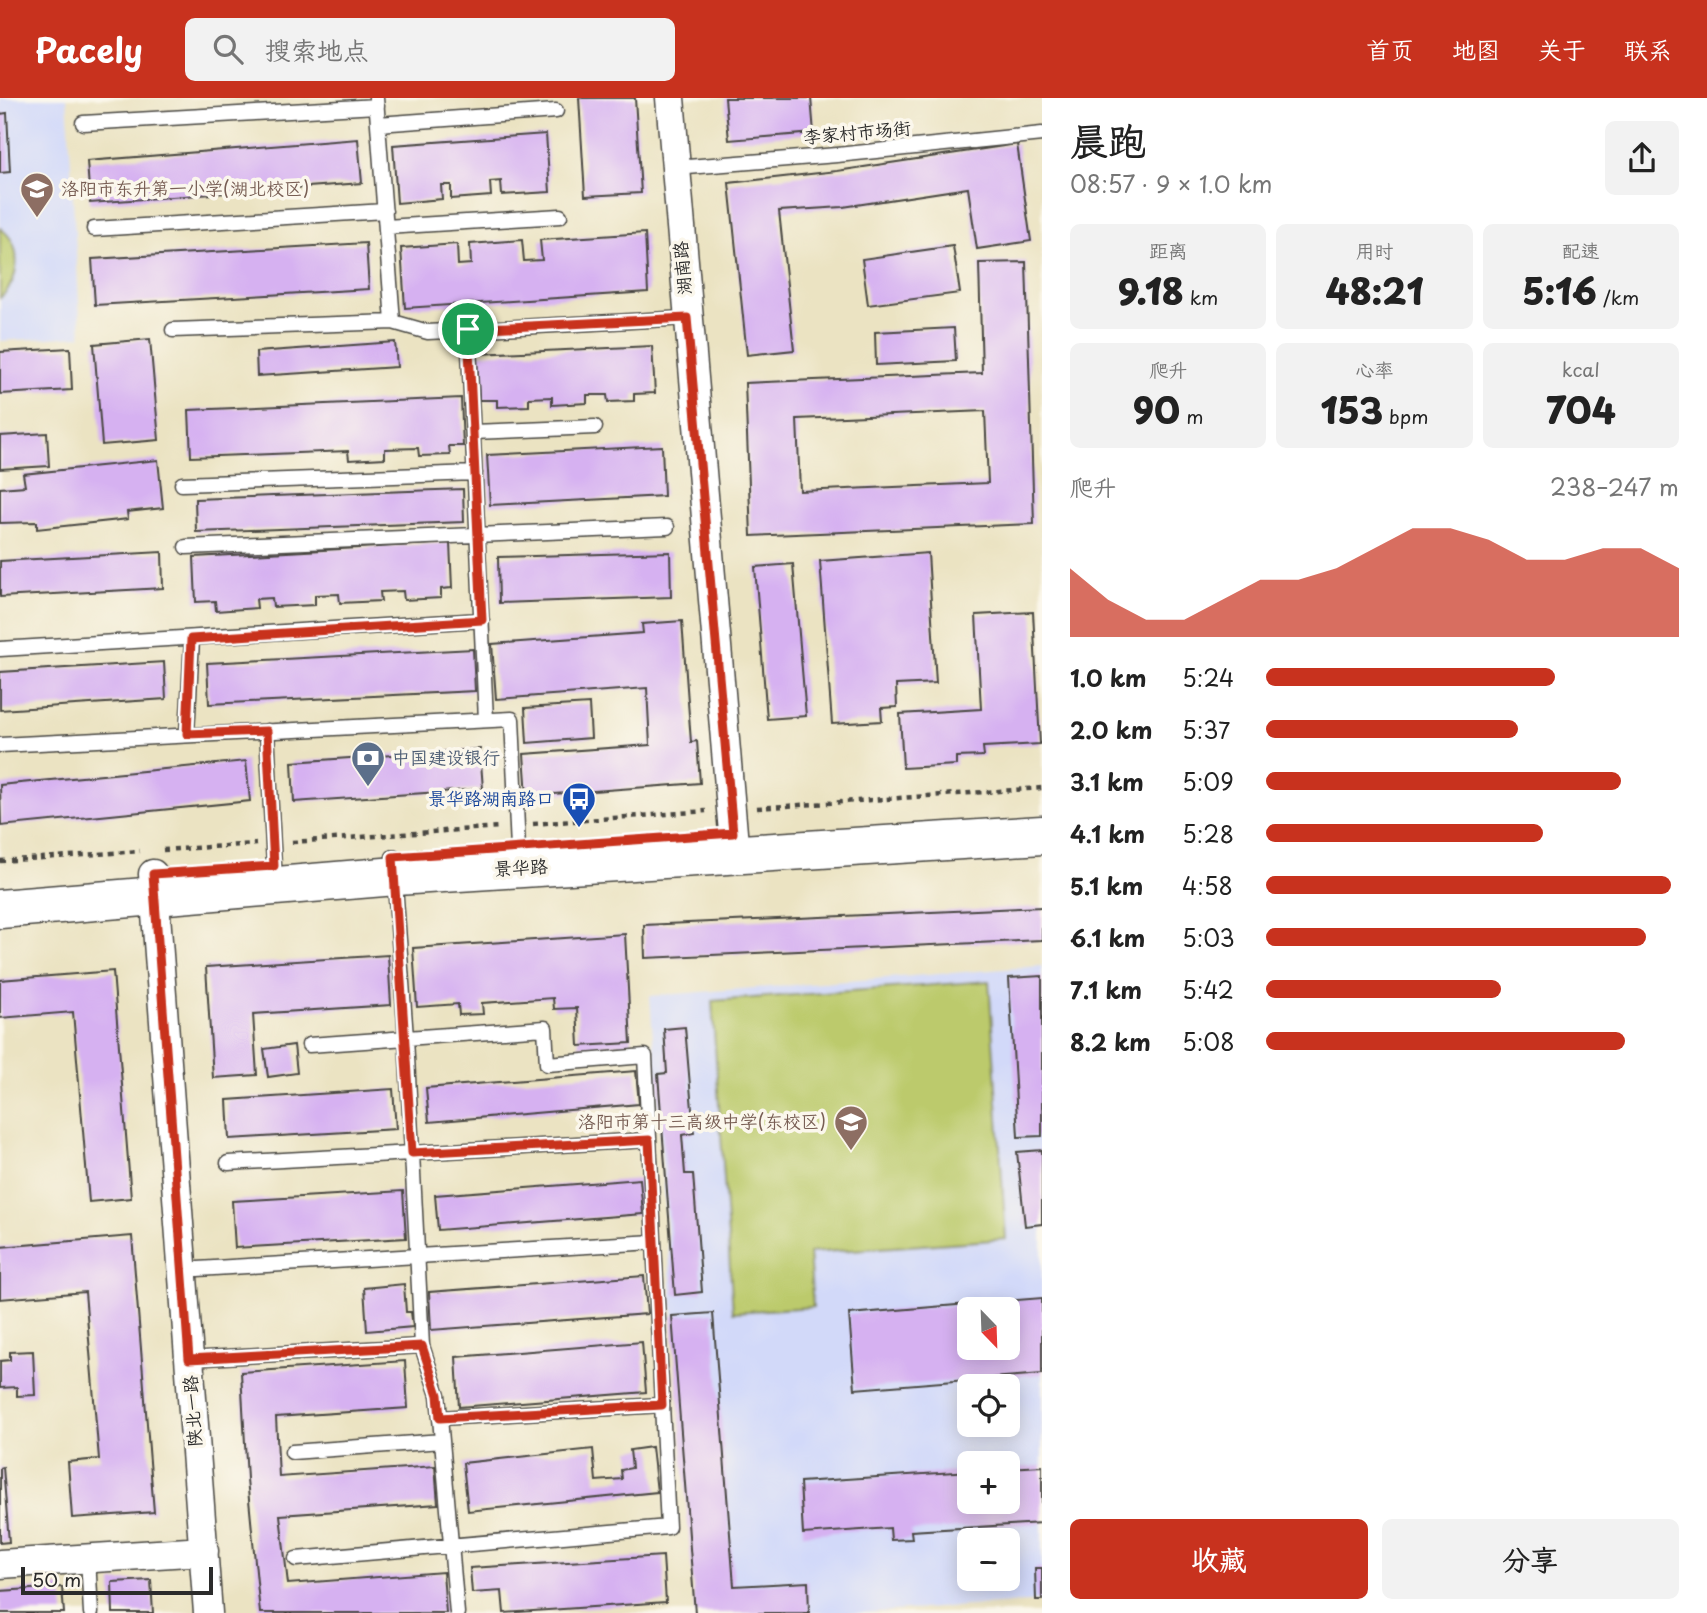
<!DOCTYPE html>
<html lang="zh">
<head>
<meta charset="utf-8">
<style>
	body { margin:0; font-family:"Playpen Sans","LXGW WenKai TC",sans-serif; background:#f2f2f2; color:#222; height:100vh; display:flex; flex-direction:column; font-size:26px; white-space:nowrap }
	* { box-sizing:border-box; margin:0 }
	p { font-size:23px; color:#767676 }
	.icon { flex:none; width:38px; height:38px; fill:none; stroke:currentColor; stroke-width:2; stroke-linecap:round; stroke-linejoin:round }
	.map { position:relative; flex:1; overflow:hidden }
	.sheet { display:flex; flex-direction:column; background:#fff; width:665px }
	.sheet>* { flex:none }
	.needle { width:46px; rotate:157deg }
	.controls { position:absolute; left:957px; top:1199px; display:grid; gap:14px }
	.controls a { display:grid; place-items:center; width:63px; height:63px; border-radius:10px; background:#fff; box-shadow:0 4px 18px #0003; font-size:35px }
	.scale { position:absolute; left:21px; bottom:18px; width:192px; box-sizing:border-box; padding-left:7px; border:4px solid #2b2b2b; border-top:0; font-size:19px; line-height:24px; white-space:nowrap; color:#2b2b2b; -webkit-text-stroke:5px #fbf7ec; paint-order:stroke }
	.pin { position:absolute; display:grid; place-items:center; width:60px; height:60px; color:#fff; margin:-30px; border:4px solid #fff; border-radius:50%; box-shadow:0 2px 7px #0007 }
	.round { display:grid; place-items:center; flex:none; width:74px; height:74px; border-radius:10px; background:#f2f2f2 }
	.headline { display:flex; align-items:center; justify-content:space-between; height:119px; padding:0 28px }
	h1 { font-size:38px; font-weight:800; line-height:52px }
	.figures { display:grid; grid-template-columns:repeat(3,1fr); gap:10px; height:119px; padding:7px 28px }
	.figures div { display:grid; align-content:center; border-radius:10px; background:#f2f2f2; text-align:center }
	.figures b { font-size:35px; font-weight:800 }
	.figures small { font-size:19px; font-weight:400 }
	.figures p { font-size:19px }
	.chart { height:196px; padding:14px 28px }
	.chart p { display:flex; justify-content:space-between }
	.chart svg { width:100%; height:126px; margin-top:7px; fill:#c8321e; opacity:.7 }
	.action { display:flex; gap:14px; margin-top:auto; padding:14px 28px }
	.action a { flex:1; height:80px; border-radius:10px; background:#c8321e; color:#fff; font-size:28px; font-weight:800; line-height:80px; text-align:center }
	.action a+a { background:#f2f2f2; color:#222 }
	ul { padding:0 28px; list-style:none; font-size:23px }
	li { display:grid; grid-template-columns:112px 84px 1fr; align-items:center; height:52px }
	li i { height:18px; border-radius:9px; background:#c8321e }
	header { display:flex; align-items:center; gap:42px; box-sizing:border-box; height:98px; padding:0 35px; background:#c8321e; color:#fff }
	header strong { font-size:33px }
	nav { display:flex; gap:38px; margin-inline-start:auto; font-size:24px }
	.search { width:490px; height:63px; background:#f2f2f2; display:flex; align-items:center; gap:18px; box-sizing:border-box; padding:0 24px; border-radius:10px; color:#767676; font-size:26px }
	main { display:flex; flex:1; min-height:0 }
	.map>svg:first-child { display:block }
</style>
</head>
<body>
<header>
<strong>Pacely</strong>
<div class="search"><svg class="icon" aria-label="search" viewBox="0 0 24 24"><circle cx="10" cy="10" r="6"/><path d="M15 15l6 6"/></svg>搜索地点</div>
<nav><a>首页</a><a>地图</a><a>关于</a><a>联系</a></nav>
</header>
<main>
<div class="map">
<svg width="1042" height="1515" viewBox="0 0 1042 1515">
	<rect width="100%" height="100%" fill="#fbf7ec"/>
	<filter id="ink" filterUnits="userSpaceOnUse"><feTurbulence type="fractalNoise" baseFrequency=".0143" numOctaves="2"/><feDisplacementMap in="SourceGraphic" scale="14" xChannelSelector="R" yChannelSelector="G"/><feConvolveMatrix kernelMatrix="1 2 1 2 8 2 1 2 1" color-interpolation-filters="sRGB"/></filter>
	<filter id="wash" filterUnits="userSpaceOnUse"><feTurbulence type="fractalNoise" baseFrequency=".00686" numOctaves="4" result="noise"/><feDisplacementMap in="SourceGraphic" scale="28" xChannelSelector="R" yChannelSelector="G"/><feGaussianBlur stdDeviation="1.57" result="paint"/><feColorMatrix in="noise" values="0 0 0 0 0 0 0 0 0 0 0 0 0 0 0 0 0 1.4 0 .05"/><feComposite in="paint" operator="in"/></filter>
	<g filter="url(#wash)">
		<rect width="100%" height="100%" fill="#ebe3c2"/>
		<path fill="#d2d9f9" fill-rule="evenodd" d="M0,0H67L81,238L0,243Z
			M1042,868V1503L863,1515H695L650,898ZM970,1211H1008V1250H970ZM970,1288H1008V1326H970ZM970,1365H1008V1404H970ZM970,1442H1008V1480H970Z"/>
		<path fill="#bcca6c" stroke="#747a4c" stroke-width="2" d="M0,130C24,147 20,182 0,200Z
			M989,883L1006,1141L809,1155L813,1209L733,1214L712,903Z"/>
		<g id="blocks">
			<path fill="#d6b1f1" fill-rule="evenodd" d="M579,0H635L641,95L585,98Z
				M725,0H811L814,35L729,42Z
				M7,15L10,74L0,75V16Z
				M546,36L550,94L502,97L501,83L490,84L491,98L451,101V87H441L442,101L397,105L393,47Z
				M358,41L362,85L90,105L87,63Z
				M1017,46L1031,143L977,151L968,90L843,109L779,113L794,252L747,257L729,85L837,73Z
				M645,135L648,194L405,210L401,150L457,146L458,167L471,166L470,146L522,142L524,163L542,162L540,142Z
				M366,145L369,191L95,207L92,161Z
				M953,148L960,195L868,207L862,161Z
				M1026,164L1034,426L751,438L745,285L982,275L979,165ZM985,313L988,385L800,393L797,321Z
				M954,230L956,263L876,267L875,234Z
				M150,241L159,342L102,347L94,246Z
				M395,244L397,269L257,278L256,254Z
				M652,248L655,295L634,296V303L608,304L607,297H587V305L552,307V299L529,300V308L497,309V302H479L477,256Z
				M70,250L72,292L0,296V254Z
				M461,300L463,348H449L450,357L419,358L418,350L385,351V360L349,362L348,353L191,359L189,312Z
				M47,335L49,368L0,371V338Z
				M662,348L664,398L490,407L487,357Z
				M158,362L163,410L127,414L128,421L37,431V424L0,425V390L25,388L23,376Z
				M463,391L464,424L196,434L195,401Z
				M450,445L452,490L441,491V500L404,502L403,493L380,494L381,503L340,505L339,496L315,497V507L273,509L272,500L256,501L257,510L216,513L215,503L196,504L194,459Z
				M162,454L163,490L0,499V463Z
				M670,454L671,499L499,505L498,459Z
				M928,455L936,585L896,587L897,609L881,610L882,623L832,626L820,463Z
				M793,466L806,618L767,621L755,469Z
				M1033,514L1040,646L983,649L984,658L956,659V667L903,670L900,616L981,611L976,517Z
				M682,523L691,644L697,643L700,685L527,698L524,656L650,647L647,590L496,601L492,546L643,535L642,526Z
				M473,551L475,593L209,606L207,565Z
				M164,564L166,601L0,612V574Z
				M589,606L591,640L527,645L525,610Z
				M480,651L483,691L294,704L292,664Z
				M246,663L250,703L1,728L0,687Z
				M1042,809V842L645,860L644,827Z
				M625,836L631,945L579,948L577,910L554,911L553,900L482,905L483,916L459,917L458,906L417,909L413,850Z
				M388,857L391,907L253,916L257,977L213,980L206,869Z
				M113,873L131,1100L89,1104L73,914L0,920V882Z
				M1042,878V1038L1018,1039L1009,880Z
				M685,929L694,1035L682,1037L685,1076H693L702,1194L675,1197L658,976L667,975L664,931Z
				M294,947L297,975L268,979L264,951Z
				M636,973L639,1006L429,1024L426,990Z
				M393,991L396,1031L229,1041L227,1002Z
				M1042,1052V1126L1025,1128L1017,1054Z
				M640,1081L643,1116L438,1132L435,1097Z
				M403,1093L406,1140L235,1150L232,1103Z
				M132,1138L154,1414L72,1420L68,1364L99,1361L85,1194L0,1201V1149Z
				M644,1178L647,1216L431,1232L429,1194Z
				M404,1186L406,1214H411L413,1229L367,1233L364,1190Z
				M1042,1200V1276L855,1291L849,1216ZM970,1211H1008V1250H970Z
				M713,1215L734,1488L808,1484L809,1515H695L672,1218Z
				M642,1244L646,1294L459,1309L456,1259Z
				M33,1253L35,1297L17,1298V1289L0,1290V1263L10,1262V1254Z
				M405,1263L408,1310L276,1319L279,1379L435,1368L438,1406L280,1417L288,1486L443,1474L446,1515H260L247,1381L241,1274Z
				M652,1349L657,1394L468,1413L463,1365L593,1351L596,1383L622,1381L621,1372L632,1370L630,1352Z
				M1042,1368V1425L911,1433L912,1441L891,1442L890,1430L803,1436L800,1384L970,1373V1404H1008V1370Z
				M3,1369L9,1444L0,1445V1370Z
				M663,1458L666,1504L504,1515L502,1493L472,1495L470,1470Z
				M1035,1470H1042V1502H1036Z
				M151,1482L153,1515H113L112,1484Z
				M62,1489L64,1515H0V1493Z"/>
		</g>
	</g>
	<g filter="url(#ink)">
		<use href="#blocks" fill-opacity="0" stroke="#484742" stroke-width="2"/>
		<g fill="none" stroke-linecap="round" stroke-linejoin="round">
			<g stroke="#484742" stroke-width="17">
				<path id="service" d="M376,0L393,224
					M83,25L377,8
					M378,26L556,13
					M675,70L837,57L1042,36
					M386,129L560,118
					M94,131L385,113
					M468,231L486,622
					M173,232L393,224L428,234L687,220
					M473,334L595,329
					M182,386L475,375
					M186,449L667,429
					M0,551L482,522
					M267,633L274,768
					M187,636L192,541
					M0,647L512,621L518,751
					M393,759L406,940L422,1248L438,1297L457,1515
					M228,1065L649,1042
					M181,1172L654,1144
					M189,1261L422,1248
					M440,1320L662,1307
					M292,1354L442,1343
					M88,1459L91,1515
					M296,1461L668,1429L645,958L547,966L545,930L309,947"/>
			</g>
			<g stroke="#484742" stroke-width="31">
				<path id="minor" d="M670,0L735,758
					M153,776L208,1515
					M0,1466L204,1453"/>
			</g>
			<g stroke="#484742" stroke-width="41">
				<path id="secondary" d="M0,811L396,778L1042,737"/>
			</g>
			<path stroke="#484742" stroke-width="4.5" stroke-dasharray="5 5" stroke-linecap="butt" d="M757,710L1042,690
				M533,726L706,713
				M292,744L500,729
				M163,752L256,746
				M0,763L140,753"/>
			<use href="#service" stroke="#fff" stroke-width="14"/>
			<use href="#minor" stroke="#fff" stroke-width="28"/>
			<use href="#secondary" stroke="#fff" stroke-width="38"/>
		</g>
	</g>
	<g fill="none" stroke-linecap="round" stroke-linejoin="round" filter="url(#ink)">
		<g stroke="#fff" stroke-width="14">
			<path id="route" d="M687,220L733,735L393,759L412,1055L649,1042L662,1307L440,1320L438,1297L422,1248L189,1261L153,776L274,768L267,633L187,636L191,541L482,522L468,231Z"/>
		</g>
		<use href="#route" stroke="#c8321e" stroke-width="9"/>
	</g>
	<defs>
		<g id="school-pin" transform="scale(1.75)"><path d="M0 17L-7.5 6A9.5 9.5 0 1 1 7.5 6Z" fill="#8d6e63" stroke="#fbf7ec"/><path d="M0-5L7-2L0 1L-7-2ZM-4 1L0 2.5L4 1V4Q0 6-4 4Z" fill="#fff"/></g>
		<g id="bank-pin" transform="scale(1.75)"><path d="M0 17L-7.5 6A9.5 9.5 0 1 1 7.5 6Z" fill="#5c6f8a" stroke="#fbf7ec"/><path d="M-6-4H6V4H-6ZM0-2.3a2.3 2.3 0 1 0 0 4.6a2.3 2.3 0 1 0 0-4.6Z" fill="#fff"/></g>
		<g id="bus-pin" transform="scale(1.75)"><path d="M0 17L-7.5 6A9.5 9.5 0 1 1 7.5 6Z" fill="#1a4fb4" stroke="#fbf7ec"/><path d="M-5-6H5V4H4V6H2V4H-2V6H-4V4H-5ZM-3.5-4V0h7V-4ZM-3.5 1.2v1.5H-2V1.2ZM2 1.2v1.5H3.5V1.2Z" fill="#fff"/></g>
	</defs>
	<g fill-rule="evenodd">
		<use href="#school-pin" x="37" y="91"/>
		<use href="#bank-pin" x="368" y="660"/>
		<use href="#bus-pin" x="579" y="701"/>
		<use href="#school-pin" x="851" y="1024"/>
	</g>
	<g text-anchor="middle" stroke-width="7" stroke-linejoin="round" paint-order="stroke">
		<g font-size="18" fill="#2b2b2b" stroke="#fbf7ec">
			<text transform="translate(857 35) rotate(-5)" y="6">李家村市场街</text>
			<text transform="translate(683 170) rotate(-95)" y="6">湖南路</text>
			<text transform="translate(521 770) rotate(-3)" y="6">景华路</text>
			<text transform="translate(193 1313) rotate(-94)" y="6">陕北一路</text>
		</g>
		<g font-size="18" fill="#785e54" stroke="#fbf7ec" text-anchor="start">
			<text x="61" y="97">洛阳市东升第一小学(湖北校区)</text>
			<text x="826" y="1030" text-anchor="end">洛阳市第十三高级中学(东校区)</text>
		</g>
		<g font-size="18" fill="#4e5e75" stroke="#fbf7ec" text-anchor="start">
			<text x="392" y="666">中国建设银行</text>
		</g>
		<g font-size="18" fill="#164399" stroke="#fbf7ec" text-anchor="end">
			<text x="554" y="707">景华路湖南路口</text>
		</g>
	</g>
</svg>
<div class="controls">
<a><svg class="needle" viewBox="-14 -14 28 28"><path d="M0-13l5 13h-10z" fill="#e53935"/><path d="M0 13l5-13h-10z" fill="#767676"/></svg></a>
<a><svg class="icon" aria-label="locate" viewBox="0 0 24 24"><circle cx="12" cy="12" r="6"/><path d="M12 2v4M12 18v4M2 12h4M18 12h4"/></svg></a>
<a>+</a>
<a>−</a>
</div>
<div class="scale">50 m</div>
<div class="pin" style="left:468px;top:231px;background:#1e9e55"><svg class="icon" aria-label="arrive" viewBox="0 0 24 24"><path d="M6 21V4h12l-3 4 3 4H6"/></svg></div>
</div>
<section class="sheet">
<div class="headline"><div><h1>晨跑</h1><p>08:57 · 9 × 1.0 km</p></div><a class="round"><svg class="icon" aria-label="share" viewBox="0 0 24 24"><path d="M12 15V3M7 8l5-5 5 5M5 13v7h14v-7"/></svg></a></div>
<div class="figures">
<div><p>距离</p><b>9.18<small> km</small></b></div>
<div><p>用时</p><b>48:21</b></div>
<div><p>配速</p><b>5:16<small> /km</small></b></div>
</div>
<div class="figures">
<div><p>爬升</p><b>90<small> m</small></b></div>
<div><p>心率</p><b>153<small> bpm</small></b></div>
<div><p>kcal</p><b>704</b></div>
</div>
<div class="chart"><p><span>爬升</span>238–247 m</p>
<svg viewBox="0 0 160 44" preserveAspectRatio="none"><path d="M0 44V20L10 31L20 38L30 38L40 31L50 24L60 24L70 20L80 13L90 6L100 6L110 10L120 17L130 17L140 13L150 13L160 20V44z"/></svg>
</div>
<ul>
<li><b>1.0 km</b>5:24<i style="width:70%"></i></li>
<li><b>2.0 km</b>5:37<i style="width:61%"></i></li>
<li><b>3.1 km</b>5:09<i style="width:86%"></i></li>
<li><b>4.1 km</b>5:28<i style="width:67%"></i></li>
<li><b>5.1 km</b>4:58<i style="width:98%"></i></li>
<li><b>6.1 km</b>5:03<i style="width:92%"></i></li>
<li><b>7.1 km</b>5:42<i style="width:57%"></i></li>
<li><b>8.2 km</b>5:08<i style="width:87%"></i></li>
</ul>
<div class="action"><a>收藏</a><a>分享</a></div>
</section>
</main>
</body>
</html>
